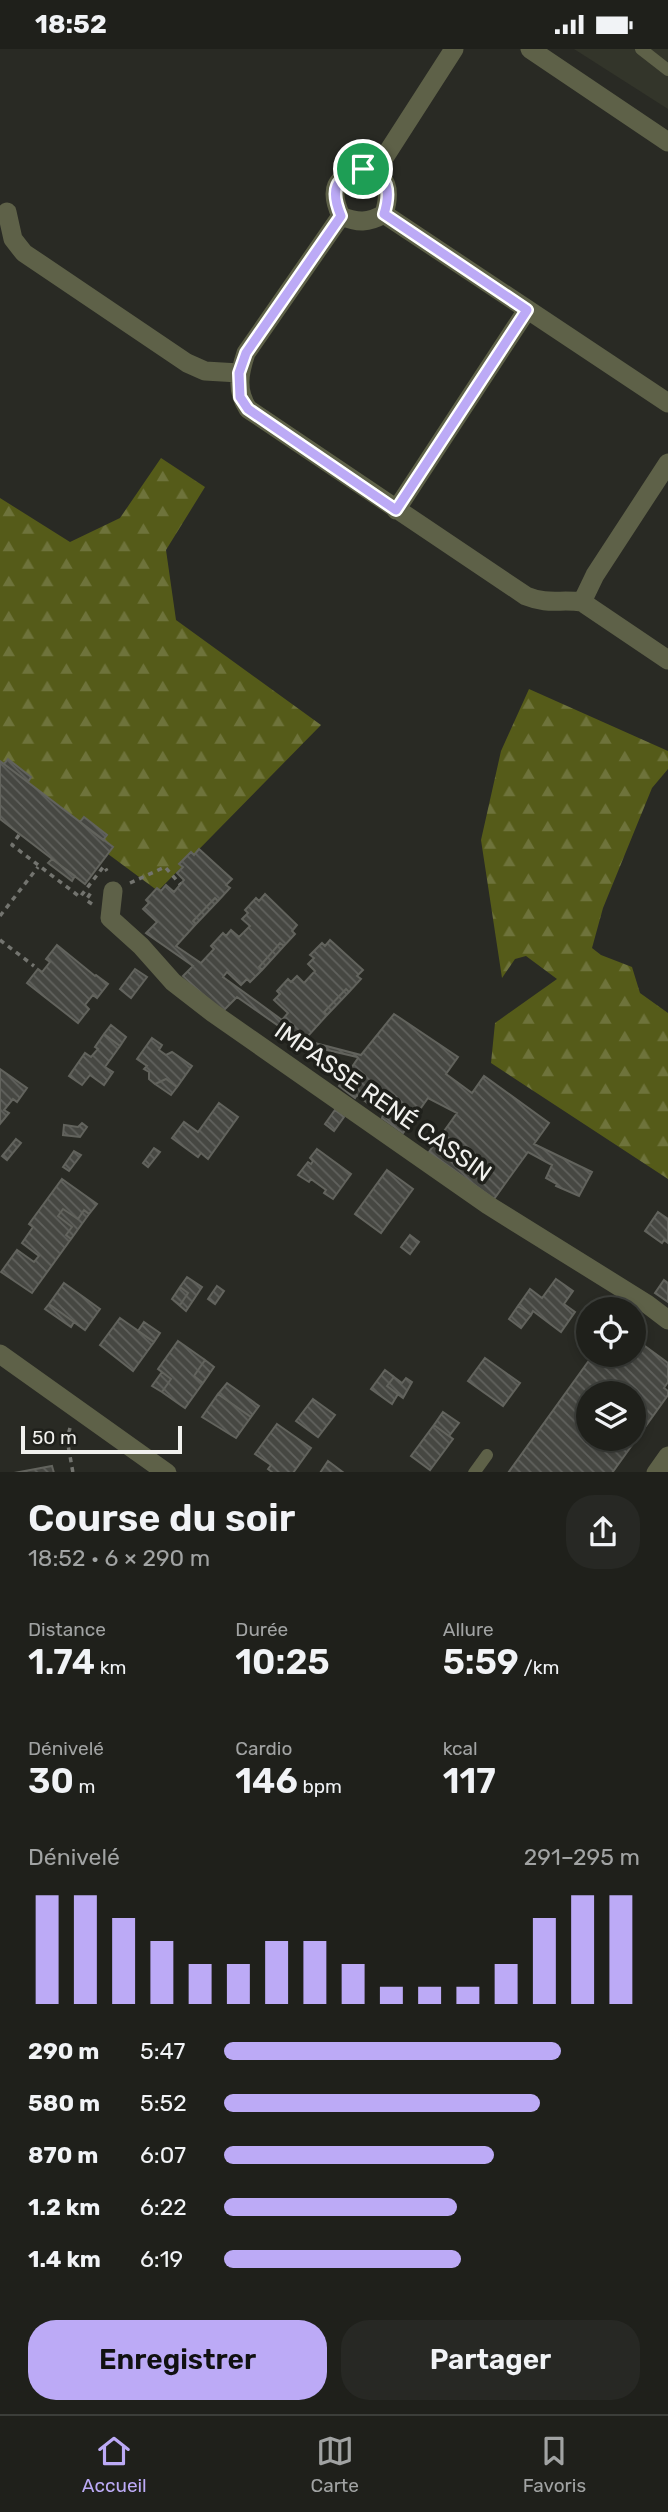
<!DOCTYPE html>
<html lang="fr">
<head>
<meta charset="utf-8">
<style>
	body { margin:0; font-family:Rubik,sans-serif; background:#272824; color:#f1f3f6; height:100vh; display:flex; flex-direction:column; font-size:26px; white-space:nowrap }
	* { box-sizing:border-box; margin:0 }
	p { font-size:23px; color:#a1a3a3 }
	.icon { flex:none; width:38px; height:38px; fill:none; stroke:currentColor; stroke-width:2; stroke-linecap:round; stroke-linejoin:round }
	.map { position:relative; height:1423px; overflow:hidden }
	.drawer { display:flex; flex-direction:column; background:#1f201b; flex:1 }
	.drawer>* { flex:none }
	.controls { position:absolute; left:576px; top:1248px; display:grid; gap:14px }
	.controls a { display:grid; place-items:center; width:70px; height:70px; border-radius:50%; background:#1f201b; box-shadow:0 4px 10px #0003,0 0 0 2px #3c3e3a; font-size:35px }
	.scale { position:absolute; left:21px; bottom:18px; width:161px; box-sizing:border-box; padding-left:7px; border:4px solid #f1f1ee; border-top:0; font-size:19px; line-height:24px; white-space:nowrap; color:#f1f1ee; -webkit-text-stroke:5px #1f201b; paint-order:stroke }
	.pin { position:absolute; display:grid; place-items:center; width:60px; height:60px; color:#fff; margin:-30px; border:4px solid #fff; border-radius:50%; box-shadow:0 2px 7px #0007 }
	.round { display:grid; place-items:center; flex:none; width:74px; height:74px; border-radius:28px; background:#272824 }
	.summary { display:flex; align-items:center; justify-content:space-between; height:119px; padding:0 28px }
	h1 { font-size:38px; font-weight:600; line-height:52px }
	.metrics { display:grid; grid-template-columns:repeat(3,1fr); gap:10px; height:119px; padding:7px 28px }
	.metrics div { display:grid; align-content:center }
	.metrics b { font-size:35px; font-weight:600 }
	.metrics small { font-size:19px; font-weight:400 }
	.metrics p { font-size:19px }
	.chart { height:196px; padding:14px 28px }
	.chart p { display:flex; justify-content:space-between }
	.chart svg { width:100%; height:126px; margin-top:7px; stroke:#bcaaf6; stroke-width:6 }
	.button { display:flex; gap:14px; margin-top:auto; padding:14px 28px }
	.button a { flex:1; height:80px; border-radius:28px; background:#bcaaf6; color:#111; font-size:28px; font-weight:600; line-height:80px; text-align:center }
	.button a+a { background:#272824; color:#f1f3f6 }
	ul { padding:0 28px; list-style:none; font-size:23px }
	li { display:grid; grid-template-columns:112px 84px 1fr; align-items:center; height:52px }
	li i { height:18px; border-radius:9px; background:#bcaaf6 }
	.status { display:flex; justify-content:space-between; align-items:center; height:49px; padding:0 35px; background:#1f201b; direction:ltr }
	.status svg { height:19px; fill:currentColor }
	.dock { display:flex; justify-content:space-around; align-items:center; height:98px; border-top:2px solid #3c3e3a; background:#1f201b; font-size:19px; color:#a1a3a3 }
	.dock a { display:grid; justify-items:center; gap:4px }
	.dock .active { color:#bcaaf6 }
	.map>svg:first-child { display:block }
</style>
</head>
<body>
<div class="status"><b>18:52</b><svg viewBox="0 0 49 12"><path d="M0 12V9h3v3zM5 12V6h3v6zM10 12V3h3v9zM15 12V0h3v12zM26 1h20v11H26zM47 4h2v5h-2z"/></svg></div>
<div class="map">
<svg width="668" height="1424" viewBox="0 0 668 1424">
	<defs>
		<pattern id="forest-firs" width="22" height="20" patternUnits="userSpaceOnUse" patternTransform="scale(1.75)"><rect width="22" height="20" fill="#555b19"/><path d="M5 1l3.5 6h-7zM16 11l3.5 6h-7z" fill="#6e733b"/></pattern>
		<pattern id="building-back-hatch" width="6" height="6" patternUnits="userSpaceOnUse" patternTransform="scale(1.75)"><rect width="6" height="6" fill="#464742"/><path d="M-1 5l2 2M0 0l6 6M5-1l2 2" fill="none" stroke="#61625e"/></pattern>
	</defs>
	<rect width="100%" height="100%" fill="#292a24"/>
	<path fill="#33352a" d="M574,0H668V60Z"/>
	<path fill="url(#forest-firs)" d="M161,409L205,438L166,501L176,571L321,676L158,842L0,725V449L70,493L120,469Z
		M529,640L668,702V720L652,739L603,859L592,899L601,906L632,918L640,944L668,964V1130L491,1014L495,974L557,930L526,907L515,910L502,929L481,791L501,702Z"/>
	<path fill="url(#building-back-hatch)" stroke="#62635d" stroke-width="2" fill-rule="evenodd" d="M8,710L31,728L28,733L4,715Z
		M0,712L113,798L85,835L0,770Z
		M84,768L107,786L103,791L80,773Z
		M199,800L232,830L226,836L230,839L218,852L215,849L193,872L196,875L176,897L201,914L214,900L211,897L223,884L226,887L231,881L239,888L250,877L242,870L248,864L245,861L256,849L259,852L265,845L297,876L292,882L295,885L284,897L280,894L259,918L262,921L250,933L247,930L241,936L227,923L223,928L282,971L288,964L274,951L280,945L277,942L288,930L291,933L297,927L304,934L315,922L308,915L314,909L310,906L322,894L325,897L330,891L363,921L357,927L361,930L349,943L346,940L324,963L327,966L307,988L311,993L361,1006L394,965L458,1008L446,1025L472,1044L484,1027L549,1074L534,1095L592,1123L579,1147L556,1137L557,1135L546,1129L552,1116L528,1103L494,1150L429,1103L457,1064L428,1049L403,1084L382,1069L383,1066L357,1046L355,1049L339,1037L358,1009L357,1008L306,996L237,948L222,963L183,927L193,917L146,884L157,873L143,860L149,854L146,851L157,839L161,842L166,836L174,843L184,831L177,824L183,818L179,815L191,803L194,806Z
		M52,810L75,827L72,832L48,814Z
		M215,849L218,852L196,875L193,872Z
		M280,894L284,897L262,921L259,918Z
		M57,896L95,927L96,926L108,935L97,949L93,946L85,956L89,960L78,974L27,934L38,920L42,923L50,913L46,910Z
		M135,920L147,928L131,949L120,940Z
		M346,940L349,943L327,966L324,963Z
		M111,976L126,988L120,997L104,985Z
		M104,985L120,997L105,1018L113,1023L104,1036L90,1026L82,1036L69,1027L85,1004L91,1008L98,1000L95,998Z
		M152,989L162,996L159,1001L166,1006L172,1003L192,1017L177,1038L166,1030L155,1035L149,1030V1023L144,1020L147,1017L137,1010Z
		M0,1020L27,1039L17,1053L13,1050L4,1061L9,1064L0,1075Z
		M166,1030L177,1038L171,1046L155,1035Z
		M219,1054L238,1068L208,1110L201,1104L198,1108L172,1089L184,1073L198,1083Z
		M335,1061L344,1068L334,1082L325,1075Z
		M82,1074L87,1078L80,1088L63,1086L64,1076L78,1078Z
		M16,1090L21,1094L7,1111L2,1107Z
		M154,1099L160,1103L148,1118L143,1114Z
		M317,1100L351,1125L333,1150L324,1144L326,1141L311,1130L309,1133L298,1126L308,1113L311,1115L313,1112L310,1109Z
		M74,1102L81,1106L69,1122L63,1118Z
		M387,1121L413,1140L381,1184L355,1165Z
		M62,1130L97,1155L89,1165L84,1161L78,1170L63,1160L58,1167L72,1178L66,1186L71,1190L32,1244L1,1223L17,1201L34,1213L39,1207L22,1194L33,1178L29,1175Z
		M63,1160L78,1170L84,1161L89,1165L71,1190L66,1186L72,1178L58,1167Z
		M658,1163L668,1170V1194L664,1191L662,1194L645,1182Z
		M410,1186L419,1193L410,1205L401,1198Z
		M187,1228L202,1238L186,1262L172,1250L180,1256L188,1244L180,1238Z
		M556,1230L573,1242L564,1255L575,1263L561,1283L533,1262L531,1266L518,1257L530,1240L542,1249Z
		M664,1231L668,1234V1253L655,1244Z
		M64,1234L100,1260L85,1281L49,1255Z
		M217,1237L224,1242L215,1255L208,1250Z
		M180,1238L188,1244L180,1256L172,1250Z
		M49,1255L74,1273L71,1278L45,1260Z
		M518,1257L531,1266L521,1279L509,1270Z
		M120,1269L154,1293L133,1322L100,1296Z
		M144,1273L160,1284L154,1293L138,1282Z
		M634,1289L668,1314V1333L664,1339L668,1342V1346L612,1424H508L593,1306H634ZM588,1344H634V1390H588Z
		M178,1292L205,1311L194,1327L203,1334L185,1359L162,1343L171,1330L158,1320Z
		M485,1309L520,1334L503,1357L468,1332Z
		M205,1311L214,1318L203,1334L194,1327Z
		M385,1321L394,1328L387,1337L398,1345L392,1355L371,1340Z
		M162,1323L171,1330L162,1343L152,1337Z
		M394,1328L402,1334L406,1329L412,1333L403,1349L387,1337Z
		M227,1334L259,1357L251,1368L218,1345Z
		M218,1345L251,1368L236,1389L202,1368Z
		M313,1350L335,1366L318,1388L296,1372Z
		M443,1363L459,1374L449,1387L434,1376Z
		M277,1375L311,1399L293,1424H273L268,1420L271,1416L255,1405Z
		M434,1376L453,1390L430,1421L411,1407Z
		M328,1412L344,1424H320Z
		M52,1417L54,1424H14Z"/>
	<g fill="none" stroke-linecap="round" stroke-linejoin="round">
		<path stroke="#73746f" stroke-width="3.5" stroke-dasharray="5 5" stroke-linecap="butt" d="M19,786L12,796L80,848L104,817L107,822
			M130,834L165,818L180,835
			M92,855L86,851L92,842
			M0,867L38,818
			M0,891L34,917
			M70,1379L67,1390L73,1424"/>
		<path stroke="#5e6148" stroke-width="12" d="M641,0L668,21
			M474,1424L487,1406"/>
		<path stroke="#5e6148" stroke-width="19" d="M530,0L668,93
			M363,120C389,125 391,142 384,165C368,174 358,174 341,167C329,141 334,128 363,120Z
			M375,123L454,0
			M7,163L13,190L24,204L187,314L205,322L239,324
			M384,165L668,354
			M341,167L246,304C239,325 236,341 248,360L526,547C548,556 560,550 582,553L668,611
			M396,461L527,261
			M582,553L595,526L668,414
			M113,842L110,869L141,897L173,933L213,964L488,1156L647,1255L668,1271
			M656,1424L668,1407"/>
		<path stroke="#5e6148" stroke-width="19" d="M0,1305L167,1424"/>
	</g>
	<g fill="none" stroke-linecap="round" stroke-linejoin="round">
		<g stroke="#fff" stroke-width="14">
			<path id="route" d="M363,120C389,125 391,142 384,165L527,261L396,461L248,360L240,348L239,324L246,304L341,167C330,141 334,128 363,120Z"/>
		</g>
		<use href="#route" stroke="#bcaaf6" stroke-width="9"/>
	</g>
	<g text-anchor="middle" stroke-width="7" stroke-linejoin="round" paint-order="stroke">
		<g font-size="24" fill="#f1f1ee" stroke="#1f201b">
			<text transform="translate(383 1053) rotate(35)" y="8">IMPASSE RENÉ CASSIN</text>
		</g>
	</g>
</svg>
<div class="controls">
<a><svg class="icon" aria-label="locate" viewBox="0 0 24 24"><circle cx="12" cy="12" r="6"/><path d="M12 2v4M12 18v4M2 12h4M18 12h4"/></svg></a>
<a><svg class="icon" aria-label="layers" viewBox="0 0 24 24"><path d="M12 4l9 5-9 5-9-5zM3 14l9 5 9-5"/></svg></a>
</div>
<div class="scale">50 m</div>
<div class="pin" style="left:363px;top:120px;background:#1e9e55"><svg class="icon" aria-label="arrive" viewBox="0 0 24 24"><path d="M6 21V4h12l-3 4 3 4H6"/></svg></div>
</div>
<section class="drawer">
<div class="summary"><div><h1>Course du soir</h1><p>18:52 · 6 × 290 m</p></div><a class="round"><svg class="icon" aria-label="share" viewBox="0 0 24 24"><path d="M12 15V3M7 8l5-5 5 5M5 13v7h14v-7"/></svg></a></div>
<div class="metrics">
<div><p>Distance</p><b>1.74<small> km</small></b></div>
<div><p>Durée</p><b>10:25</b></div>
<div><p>Allure</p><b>5:59<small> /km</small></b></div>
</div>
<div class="metrics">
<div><p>Dénivelé</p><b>30<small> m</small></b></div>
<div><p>Cardio</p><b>146<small> bpm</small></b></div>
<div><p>kcal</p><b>117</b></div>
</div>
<div class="chart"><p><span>Dénivelé</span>291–295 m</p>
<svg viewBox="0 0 160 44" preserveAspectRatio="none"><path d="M5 44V6M15 44V6M25 44V14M35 44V22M45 44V30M55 44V30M65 44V22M75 44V22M85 44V30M95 44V38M105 44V38M115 44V38M125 44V30M135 44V14M145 44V6M155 44V6"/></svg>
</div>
<ul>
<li><b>290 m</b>5:47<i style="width:81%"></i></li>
<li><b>580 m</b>5:52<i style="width:76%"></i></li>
<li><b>870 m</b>6:07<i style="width:65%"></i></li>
<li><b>1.2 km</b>6:22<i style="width:56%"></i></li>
<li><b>1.4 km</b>6:19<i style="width:57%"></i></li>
</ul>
<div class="button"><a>Enregistrer</a><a>Partager</a></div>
</section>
<nav class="dock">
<a class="active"><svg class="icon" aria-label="home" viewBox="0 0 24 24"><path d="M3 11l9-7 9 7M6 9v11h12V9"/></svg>Accueil</a>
<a><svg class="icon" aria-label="map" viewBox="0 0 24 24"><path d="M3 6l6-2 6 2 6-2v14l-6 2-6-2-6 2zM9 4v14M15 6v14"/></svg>Carte</a>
<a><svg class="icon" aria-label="saved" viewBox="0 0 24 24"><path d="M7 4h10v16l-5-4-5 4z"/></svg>Favoris</a>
</nav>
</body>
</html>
